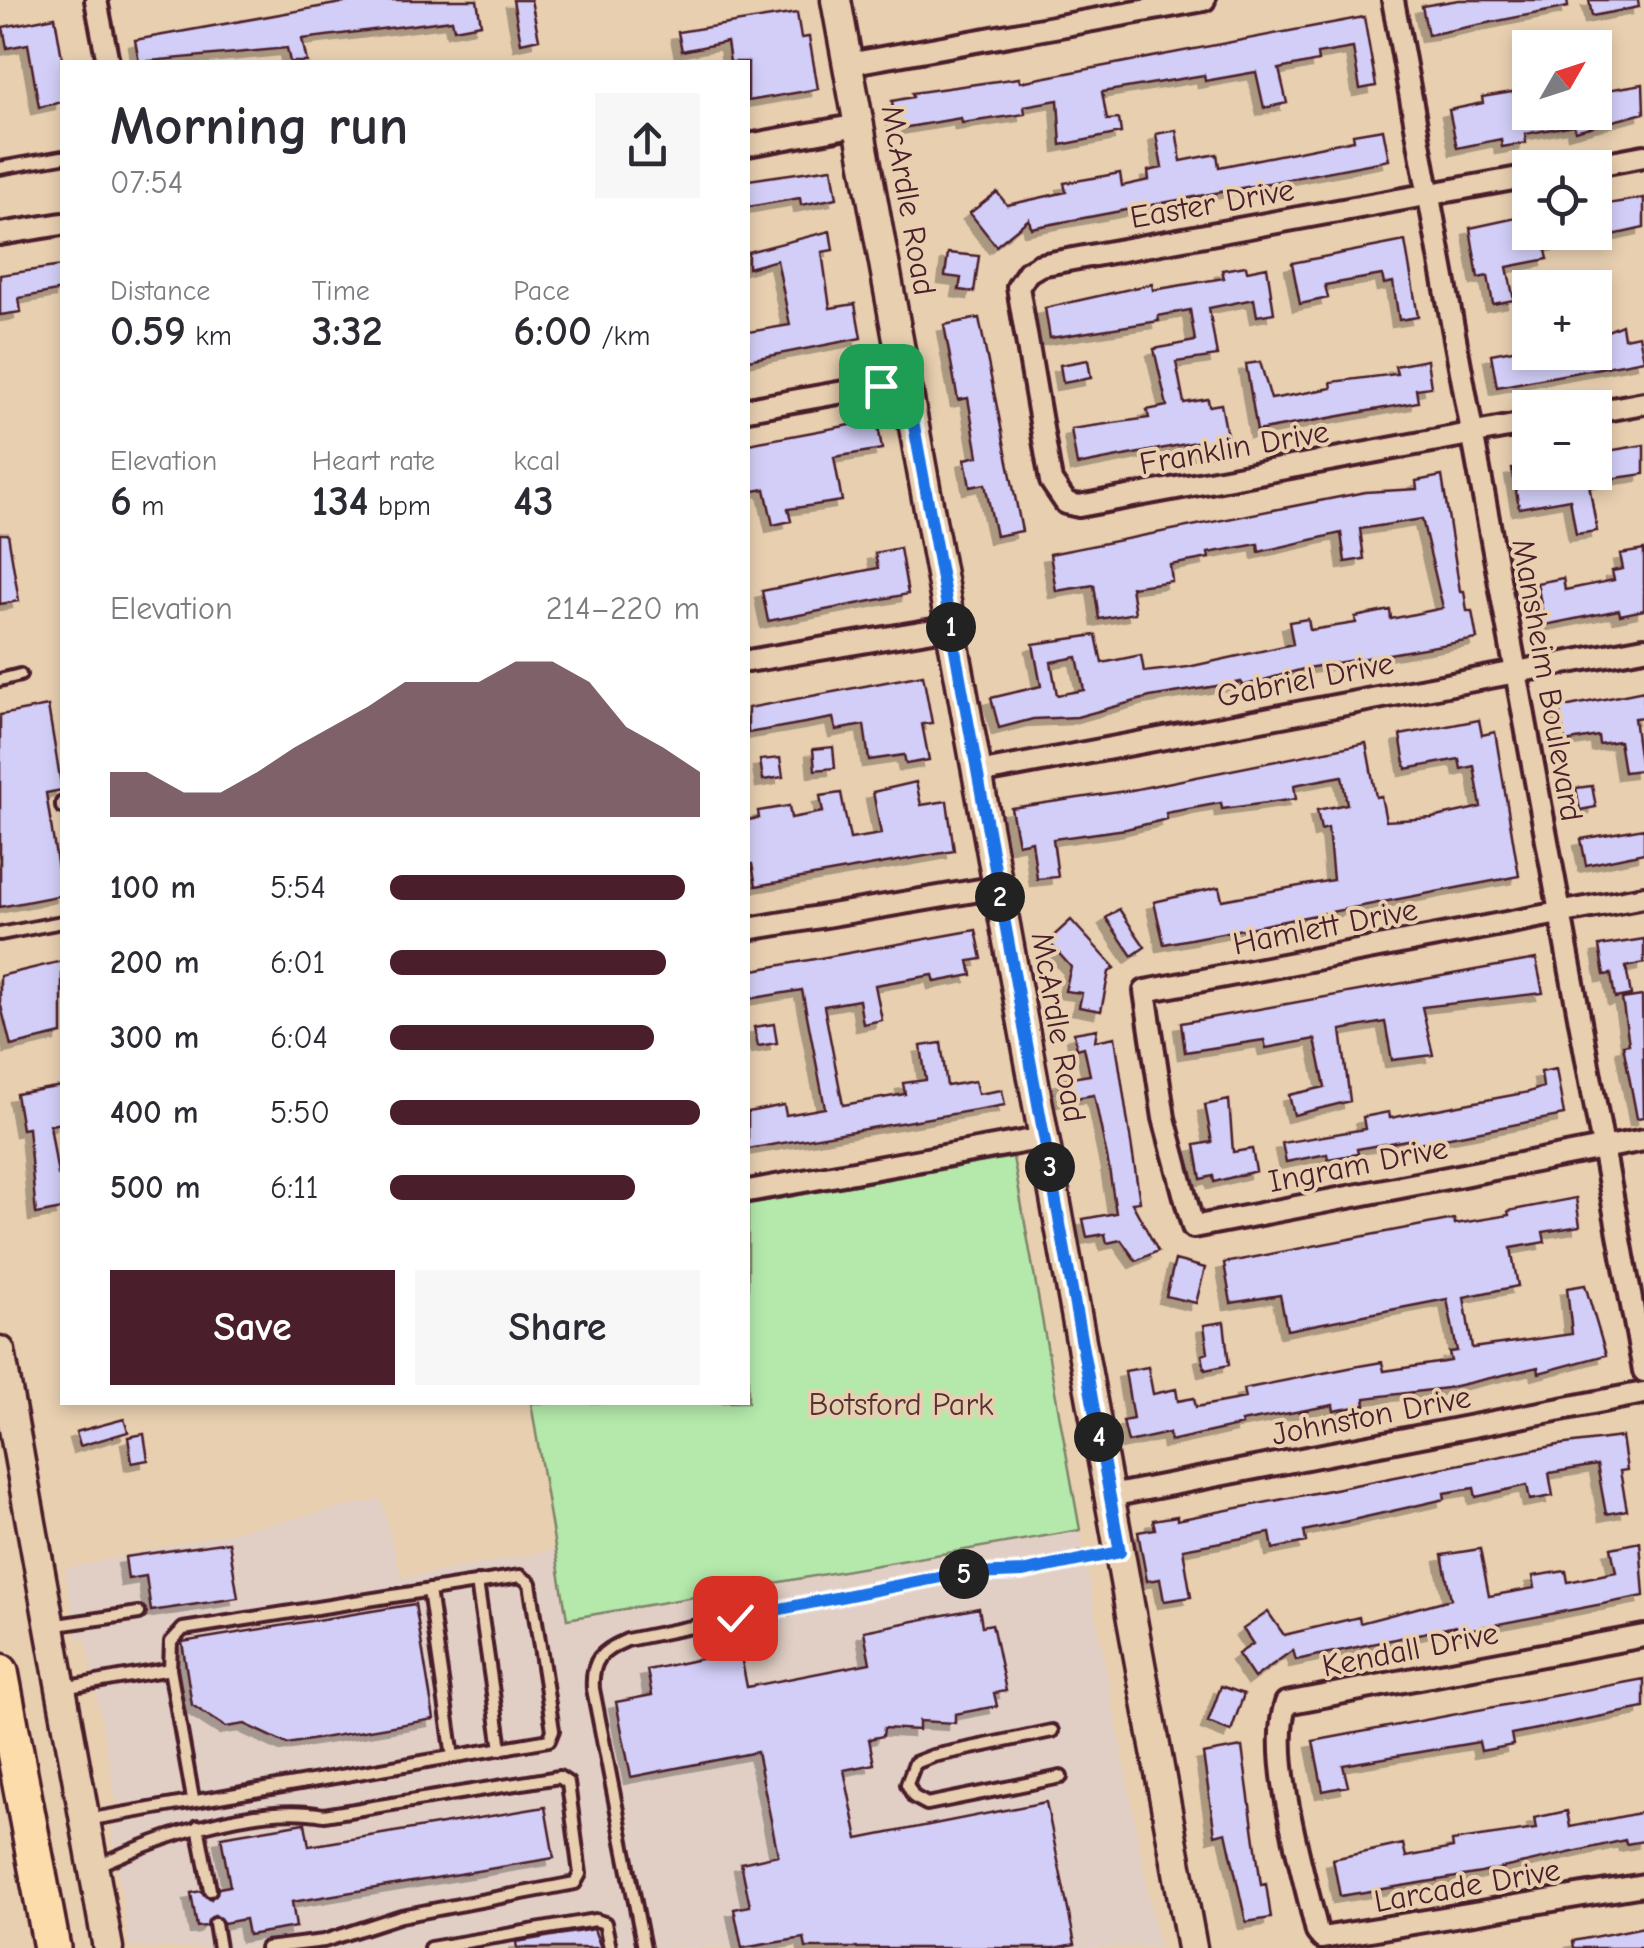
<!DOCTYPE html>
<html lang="en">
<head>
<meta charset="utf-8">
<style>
	body { margin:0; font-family:"Comic Neue",sans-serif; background:#f7f7f7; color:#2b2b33; height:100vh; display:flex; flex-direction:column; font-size:38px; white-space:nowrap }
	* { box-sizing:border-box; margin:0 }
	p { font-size:32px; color:#7c7c81 }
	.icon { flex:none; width:55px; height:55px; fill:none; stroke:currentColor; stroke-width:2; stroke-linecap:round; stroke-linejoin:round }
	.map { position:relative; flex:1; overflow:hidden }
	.panel { position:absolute; left:60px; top:60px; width:690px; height:1345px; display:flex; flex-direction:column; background:#fff; border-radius:0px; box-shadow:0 5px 15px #0003 }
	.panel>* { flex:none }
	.needle { width:65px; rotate:51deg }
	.buttons { position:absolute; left:1512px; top:30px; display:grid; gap:20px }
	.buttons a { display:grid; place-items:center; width:100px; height:100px; border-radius:0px; background:#fff; box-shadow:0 5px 15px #0003; font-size:50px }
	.pin { position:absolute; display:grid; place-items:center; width:85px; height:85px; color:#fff; margin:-42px; border-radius:20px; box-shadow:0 5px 15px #0006 }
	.km { position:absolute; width:50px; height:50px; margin:-25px; border-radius:50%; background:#222; color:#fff; font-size:28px; line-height:50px; text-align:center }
	.round { display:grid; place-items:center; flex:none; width:105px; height:105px; border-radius:0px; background:#f7f7f7 }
	.summary { display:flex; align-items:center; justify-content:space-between; height:170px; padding:0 50px }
	h1 { font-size:55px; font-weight:700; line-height:75px }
	.figures { display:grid; grid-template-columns:repeat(3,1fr); gap:15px; height:170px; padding:10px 50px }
	.figures div { display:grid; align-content:center }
	.figures b { font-size:42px; font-weight:700 }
	.figures small { font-size:28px; font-weight:400 }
	.figures p { font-size:28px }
	.chart { height:280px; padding:20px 50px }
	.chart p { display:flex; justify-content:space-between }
	.chart svg { width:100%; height:180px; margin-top:10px; fill:#4a1f2b; opacity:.7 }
	.primary-button { display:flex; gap:20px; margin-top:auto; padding:20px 50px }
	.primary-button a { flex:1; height:115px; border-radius:0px; background:#4a1f2b; color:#fff; font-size:40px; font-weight:700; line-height:115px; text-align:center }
	.primary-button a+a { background:#f7f7f7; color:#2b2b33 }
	ul { padding:0 50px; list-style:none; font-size:32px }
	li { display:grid; grid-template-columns:160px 120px 1fr; align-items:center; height:75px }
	li i { height:25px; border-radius:12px; background:#4a1f2b }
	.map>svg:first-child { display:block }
</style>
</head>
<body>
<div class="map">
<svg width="1644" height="1948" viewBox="0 0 1644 1948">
	<defs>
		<filter id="shadow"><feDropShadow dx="-7" dy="7" stdDeviation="0" flood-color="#0004"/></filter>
	</defs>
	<rect width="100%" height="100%" fill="#e8cfb0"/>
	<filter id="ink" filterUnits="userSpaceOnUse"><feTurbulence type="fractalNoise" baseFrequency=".01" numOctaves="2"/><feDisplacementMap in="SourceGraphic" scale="20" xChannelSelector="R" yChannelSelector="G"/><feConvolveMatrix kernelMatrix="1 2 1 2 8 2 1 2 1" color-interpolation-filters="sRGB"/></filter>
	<g filter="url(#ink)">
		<path fill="#e1cfc5" d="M381,1499L402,1578L554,1550L567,1619L1080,1530L1159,1948H130L111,1826L121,1823L85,1637L78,1638L64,1569Z"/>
		<path fill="#b4e9ab" stroke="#7f846b" stroke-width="2.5" d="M1013,1157L1080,1530L567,1619L531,1403L748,1402V1204Z"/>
		<path fill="#d2cef7" stroke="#4a1f2b" stroke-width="2.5" fill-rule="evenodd" filter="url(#shadow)" d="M358,0H477L481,24L454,29L452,20L302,39L307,62H290L287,48L139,62L135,40Z
			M513,0H531L539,39L521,43Z
			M1459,0H1567L1568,7L1428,35L1422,6Z
			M1589,0H1638L1639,7L1592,16Z
			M797,13L801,38L809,37L818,89L748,101V62H730L727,42L682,51L678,32Z
			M55,17L62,58V102L39,107L28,44L7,48L3,27Z
			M1364,17L1376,86L1360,89L1353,48L1317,54L1318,61L1279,69L1287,103L1264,108L1256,72L1205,81L1204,75L1102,92L1107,120L1119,119L1121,133L1061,145L1058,100L1024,106L1025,114L962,123L961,118L896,129L892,101L913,97L912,93L1019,78L1020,82Z
			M1643,84L1644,113L1575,131L1574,125L1525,134L1526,143L1502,147L1501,139L1457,148L1449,110L1483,103L1482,97L1518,91L1520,105L1530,104V112H1595V92Z
			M1383,129L1389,160L1031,228L1029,219L996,246L970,213L997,192L1007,205L1066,192L1064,183L1093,178L1120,173L1122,186L1149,180L1148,171L1162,168L1156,134L1176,130L1181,161L1217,154L1219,167L1354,140L1353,134Z
			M832,168L837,198L801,205L800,198L748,207V180Z
			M1644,198V228L1595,239V206Z
			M1530,215V232H1580L1581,240L1545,246L1548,259L1507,267L1514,300L1493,304L1488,276L1478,278L1470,228Z
			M830,231L833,250L822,252L830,308L855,304L861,338L748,360V332L790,325L777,260L748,268V252Z
			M1405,241L1418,317L1399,320L1393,282L1384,284L1382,275L1325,285L1328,298L1300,304L1292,263Z
			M948,253L979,256L974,292L959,290L961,278L945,276Z
			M62,266V290L19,298L21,312L0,315V275Z
			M1246,266L1247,271L1267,267L1274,313L1257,316L1254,299L1209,308L1217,356L1176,362L1184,403L1208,399L1209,406L1221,404L1229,446L1198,452L1196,442L1077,465L1071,429L1149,418L1147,410L1167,406L1154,349L1195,341L1190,310L1158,316L1159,321L1050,338L1045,308L1152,284L1153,290L1224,278L1222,270Z
			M979,318L1022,531L996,536L985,484L970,487L965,459L978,456L968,398L958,400L944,325Z
			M1622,325L1624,338L1639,335L1644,360L1497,387L1491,354L1518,349L1519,356L1595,352V336Z
			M1088,360L1091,378L1063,383L1060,365Z
			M1427,360L1431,387L1416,389L1418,402L1257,431L1246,364L1260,362L1271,399L1332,388L1331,382L1397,374L1395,366Z
			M877,420L882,449L834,457L842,501L788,509L791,521L773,525L765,489L748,492V444Z
			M1644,445V474L1595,481V453Z
			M1530,466V472H1587L1597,531L1576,534L1570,499L1519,508L1512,469Z
			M1442,476L1460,591H1464L1467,611H1472L1477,639L1307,668L1242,686L1241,682L1150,697L1077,717L1033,719L999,728L991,698L1041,686L1033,644L1096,635L1102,663L1141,655L1144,672L1188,667L1293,644L1289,622L1308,619L1310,630L1356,623L1355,617L1390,610L1391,619L1443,608L1422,519L1360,529L1364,559L1345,562L1341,533L1259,552L1258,544L1208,553L1209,558L1170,565L1172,581L1131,587L1135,613L1099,619L1094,585L1056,591L1050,554L1365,492L1417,489L1416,481ZM1077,657L1084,690L1057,695L1051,662Z
			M0,534H8L19,601L0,604Z
			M900,548L908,594L768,621L762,591L878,568L875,553Z
			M1644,550V610L1620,615L1619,610L1545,625L1537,583L1563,578L1565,590L1614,580L1612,571L1623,569L1620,554Z
			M923,675L932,723L922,724L929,760L906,764L904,755L869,760L864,725L836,730L833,718L748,733V708Z
			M1644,691V717L1634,718L1641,770L1624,772L1619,741L1599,744L1598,736L1565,742L1559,708Z
			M48,706L62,790L46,793L62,895L0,907V715Z
			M1479,720L1482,735L1495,732L1519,876L1164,944L1154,902L1219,887L1222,900L1333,880L1328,828L1321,830L1317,810L1347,804L1342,776L1294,785L1296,799L1222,809L1221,803L1166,813L1167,819L1126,829L1053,839L1058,877L1037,879L1032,841L1018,844L1011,808L1132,790L1366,743L1376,797L1381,796L1386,821L1432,818L1481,807L1474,766L1461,769L1459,759L1406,769L1400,735Z
			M833,747L835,768L815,770L813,749Z
			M780,758L783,777L763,780L760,760Z
			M916,782L921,805L947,801L954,851L756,886L752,864L748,865V820L759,818L758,811L789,806L791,818L823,812L820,796L841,793L850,839L881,834L873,792Z
			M1592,786L1596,807L1580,810L1576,788Z
			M1644,828V853L1586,865L1581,839Z
			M1119,909L1145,947L1132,956L1106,918Z
			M1071,920L1115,968L1109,972L1101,1011L1079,1007L1082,993L1065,991L1071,967L1048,941Z
			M976,930L982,959L969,961L972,975L935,982L933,975L875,985L882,1020L863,1024L859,1000L824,1006L830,1038L843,1105L905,1094L903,1083L926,1080L921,1046L941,1043L947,1086L975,1081L978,1094L1002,1090L1005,1105L748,1149V1112L784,1105L786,1115L825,1108L802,990L748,999V971Z
			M1644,939V963L1626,967L1631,995L1615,998L1611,974L1604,975L1599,946Z
			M1536,959L1543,993L1422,1007L1433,1055L1392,1060L1385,1022L1341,1030L1350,1101L1294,1115L1289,1095L1325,1087L1315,1039L1266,1048L1264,1040L1185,1052L1181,1023Z
			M62,961V1034L11,1046L0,1002V976Z
			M1642,996L1644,1117L1637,1118L1623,1045L1629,1044L1622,999Z
			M774,1024L777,1043L758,1046L754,1027Z
			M1097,1029L1095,1041L1115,1037L1140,1202L1132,1203L1158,1251L1136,1261L1121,1240L1107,1243L1105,1234L1087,1237L1083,1219L1116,1213L1108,1162L1094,1095L1062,1100L1059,1080L1090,1075L1084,1047L1077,1049L1074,1033Z
			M1556,1069L1564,1115L1413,1144L1412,1139L1357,1149L1358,1154L1328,1159L1327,1154L1286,1162L1282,1143L1365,1129L1363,1117L1389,1112L1390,1118L1529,1092L1543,1087L1541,1072Z
			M62,1086V1123L50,1125L58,1175L62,1174V1209L36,1214L28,1128L22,1129L16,1094Z
			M1229,1100L1233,1152L1252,1149L1256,1171L1214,1182L1213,1176L1201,1179L1195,1145L1212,1142L1205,1105Z
			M1576,1198L1580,1226L1543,1232L1545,1242L1511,1248L1518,1286L1464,1297L1472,1348L1572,1334L1567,1288L1585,1285L1606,1355L1539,1373L1538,1367L1447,1388L1365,1398L1366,1405L1334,1411L1333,1405L1241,1422L1242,1425L1170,1441L1169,1433L1128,1442L1123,1421L1133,1419L1125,1371L1148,1367L1153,1394L1176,1389L1178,1401L1194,1398L1196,1407L1245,1398L1243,1389L1359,1366L1382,1362L1384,1371L1451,1361L1449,1352L1457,1351L1447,1299L1287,1330L1280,1295L1231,1303L1224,1263L1454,1219L1455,1224L1509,1215L1508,1211Z
			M1175,1260L1205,1268L1196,1303L1166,1296Z
			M1224,1322L1229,1365L1205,1370L1202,1355L1208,1353L1204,1325Z
			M124,1419L128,1432L80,1446L76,1432Z
			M144,1434L148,1460L132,1463L128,1437Z
			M1622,1437L1627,1470L1620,1471L1627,1510L1606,1514L1597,1465L1549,1473L1553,1496L1530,1500L1527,1485L1476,1497L1474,1488L1444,1493L1445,1499L1304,1531L1306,1542L1273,1549L1270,1533L1183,1549L1191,1597L1164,1601L1160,1579L1147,1581L1138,1532L1155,1529L1153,1520L1177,1516V1520L1558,1445Z
			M229,1542L238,1598L151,1611L146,1576L128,1579L125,1557Z
			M1640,1542L1644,1596L1457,1632L1456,1626L1296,1660L1293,1650L1254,1678L1238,1654L1253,1644L1243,1629L1268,1612L1284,1635L1359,1617L1360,1623L1451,1599L1442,1555L1480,1549L1489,1596L1535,1588L1533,1576L1566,1571L1568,1582L1616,1572L1611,1548Z
			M415,1604L434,1719L287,1744L245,1724L226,1727L192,1705L182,1642Z
			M979,1608L982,1626L992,1624L1006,1691L994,1693L997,1706L955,1714V1723L919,1721V1730L884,1728L883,1736L869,1739L874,1764L844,1770L858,1839L1046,1802L1075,1944L1055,1948H806L804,1938L742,1948L734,1909L750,1906L741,1863L778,1855L757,1752L631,1777L616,1702L652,1695L647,1670L740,1651L747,1687L870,1663L864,1631Z
			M1644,1679V1708L1511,1734L1513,1745L1481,1751L1479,1742L1343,1765L1348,1786L1323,1791L1313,1741Z
			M1221,1686L1244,1694L1231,1731L1208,1722Z
			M1242,1747L1261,1885L1266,1884L1271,1918L1246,1922L1226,1832L1215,1835L1203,1754Z
			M545,1807L554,1858L292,1902L296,1927L248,1935L245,1919L224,1923L215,1915L206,1926L197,1927L191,1893L201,1891L211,1899L219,1888L230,1886L221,1837L305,1823L309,1846Z
			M1567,1811L1570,1827L1644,1812V1841L1626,1844L1625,1840L1481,1873L1340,1896L1333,1859L1403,1844L1406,1857L1453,1848L1452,1841L1536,1829L1534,1818Z
			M1644,1927V1948H1574L1573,1941Z
			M594,1929L601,1948H517L516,1942Z"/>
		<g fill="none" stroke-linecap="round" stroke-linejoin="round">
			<g stroke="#4a1f2b" stroke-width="18">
				<path id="lane" d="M0,168L62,157
					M0,680L20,675
					M62,803V807
					M0,934L62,922
					M477,1582L501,1749
					M429,1590L453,1757
					M50,1626L139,1613
					M63,1688L170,1669
					M1052,1731L933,1756L915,1763L907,1784L914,1797L927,1804L1061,1777
					M86,1820L549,1740L553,1730L530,1583L520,1576L183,1629L171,1642L170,1669L193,1799
					M198,1826L210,1890
					M96,1866C158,1838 255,1802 324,1815L559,1777L568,1783L580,1874L575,1883L401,1916L324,1941L266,1948
					M215,1924L219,1948
					M430,1948L595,1920L605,1923L610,1948
					M644,1948L593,1689C591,1660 601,1651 627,1640L950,1575L1022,1572L1119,1552"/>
			</g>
			<g stroke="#4a1f2b" stroke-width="28">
				<path id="street" d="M96,0L108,62
					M1393,0L1644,1371
					M848,64L1204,0
					M748,145L859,125
					M1580,168L1644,156
					M1530,176L1040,265L1028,272L1018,287L1051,481L1066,503L1079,506L1530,423
					M0,234L62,224
					M748,409L906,381
					M1595,412L1644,403
					M748,661L951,627
					M978,773L1644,648
					M1644,897L1145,991L1164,1118L1193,1227L1644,1140
					M748,929L998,887
					M748,1191L1044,1138
					M1110,1496L1644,1393
					M1644,1636L1286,1703C1267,1756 1304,1874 1317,1932L1322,1938L1644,1885"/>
			</g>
			<g stroke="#4a1f2b" stroke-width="35">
				<path id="secondary" d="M836,0L1192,1948
					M0,1351L108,1948"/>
			</g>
			<g stroke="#4a1f2b" stroke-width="42">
				<path id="highway" d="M0,1672L52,1948"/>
			</g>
			<use href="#lane" stroke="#e8cfb0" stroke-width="10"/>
			<use href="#street" stroke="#e8cfb0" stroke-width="20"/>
			<use href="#secondary" stroke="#e8cfb0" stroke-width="28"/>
			<use href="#highway" stroke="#fddcac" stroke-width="35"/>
		</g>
	</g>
	<g fill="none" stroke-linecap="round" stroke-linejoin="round" filter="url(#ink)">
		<g stroke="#fff" stroke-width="20">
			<path id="route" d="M735,1618L950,1575L1022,1572L1120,1552L906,382L881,386"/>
		</g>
		<use href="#route" stroke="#1a73e8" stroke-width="12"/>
	</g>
	<g text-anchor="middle" stroke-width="8" stroke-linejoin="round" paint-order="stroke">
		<g font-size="32" fill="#4a1f2b" stroke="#e8cfb0">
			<text transform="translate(909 200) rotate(80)" y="11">McArdle Road</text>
			<text transform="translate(1212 203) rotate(-10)" y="11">Easter Drive</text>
			<text transform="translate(1234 447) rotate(-10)" y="11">Franklin Drive</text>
			<text transform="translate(1305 679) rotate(-11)" y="11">Gabriel Drive</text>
			<text transform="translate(1548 680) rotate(80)" y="11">Mansheim Boulevard</text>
			<text transform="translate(1325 926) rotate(-11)" y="11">Hamlett Drive</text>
			<text transform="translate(1059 1027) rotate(80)" y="11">McArdle Road</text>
			<text transform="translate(1358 1164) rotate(-11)" y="11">Ingram Drive</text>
			<text transform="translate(1371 1415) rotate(-11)" y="11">Johnston Drive</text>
			<text transform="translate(1410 1649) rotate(-11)" y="11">Kendall Drive</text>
			<text transform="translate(1467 1885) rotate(-10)" y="11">Larcade Drive</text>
		</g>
		<g font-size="32" fill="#553338" stroke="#e8cfb0">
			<text x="901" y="1415">Botsford Park</text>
		</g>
	</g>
</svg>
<div class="buttons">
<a><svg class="needle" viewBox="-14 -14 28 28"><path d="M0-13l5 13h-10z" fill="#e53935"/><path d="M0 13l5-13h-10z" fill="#7c7c81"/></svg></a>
<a><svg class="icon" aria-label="locate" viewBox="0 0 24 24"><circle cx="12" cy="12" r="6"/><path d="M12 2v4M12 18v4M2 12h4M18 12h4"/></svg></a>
<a>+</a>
<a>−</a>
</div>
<div class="pin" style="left:881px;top:386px;background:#1e9e55"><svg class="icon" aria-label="arrive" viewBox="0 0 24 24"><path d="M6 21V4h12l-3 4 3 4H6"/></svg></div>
<div class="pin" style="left:735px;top:1618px;background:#d93025"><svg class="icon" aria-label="check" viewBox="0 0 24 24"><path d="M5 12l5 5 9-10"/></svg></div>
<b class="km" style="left:951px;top:627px">1</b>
<b class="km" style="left:1000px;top:897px">2</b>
<b class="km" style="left:1050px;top:1167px">3</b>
<b class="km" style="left:1099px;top:1437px">4</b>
<b class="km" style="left:964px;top:1574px">5</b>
<section class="panel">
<div class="summary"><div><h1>Morning run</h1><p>07:54</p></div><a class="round"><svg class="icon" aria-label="share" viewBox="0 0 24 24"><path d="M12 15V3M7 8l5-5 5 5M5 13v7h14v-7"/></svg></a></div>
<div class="figures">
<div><p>Distance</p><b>0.59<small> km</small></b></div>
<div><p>Time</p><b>3:32</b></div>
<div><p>Pace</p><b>6:00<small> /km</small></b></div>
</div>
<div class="figures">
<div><p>Elevation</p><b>6<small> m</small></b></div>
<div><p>Heart rate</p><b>134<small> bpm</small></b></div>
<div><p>kcal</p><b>43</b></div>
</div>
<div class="chart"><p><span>Elevation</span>214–220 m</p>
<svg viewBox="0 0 160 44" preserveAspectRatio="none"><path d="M0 44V33L10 33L20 38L30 38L40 33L50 27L60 22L70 17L80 11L90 11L100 11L110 6L120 6L130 11L140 22L150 27L160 33V44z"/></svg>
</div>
<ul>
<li><b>100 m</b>5:54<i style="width:95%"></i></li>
<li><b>200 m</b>6:01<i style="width:89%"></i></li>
<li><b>300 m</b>6:04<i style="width:85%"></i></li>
<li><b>400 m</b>5:50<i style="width:100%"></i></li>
<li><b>500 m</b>6:11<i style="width:79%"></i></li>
</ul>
<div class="primary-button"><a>Save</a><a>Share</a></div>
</section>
</div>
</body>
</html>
